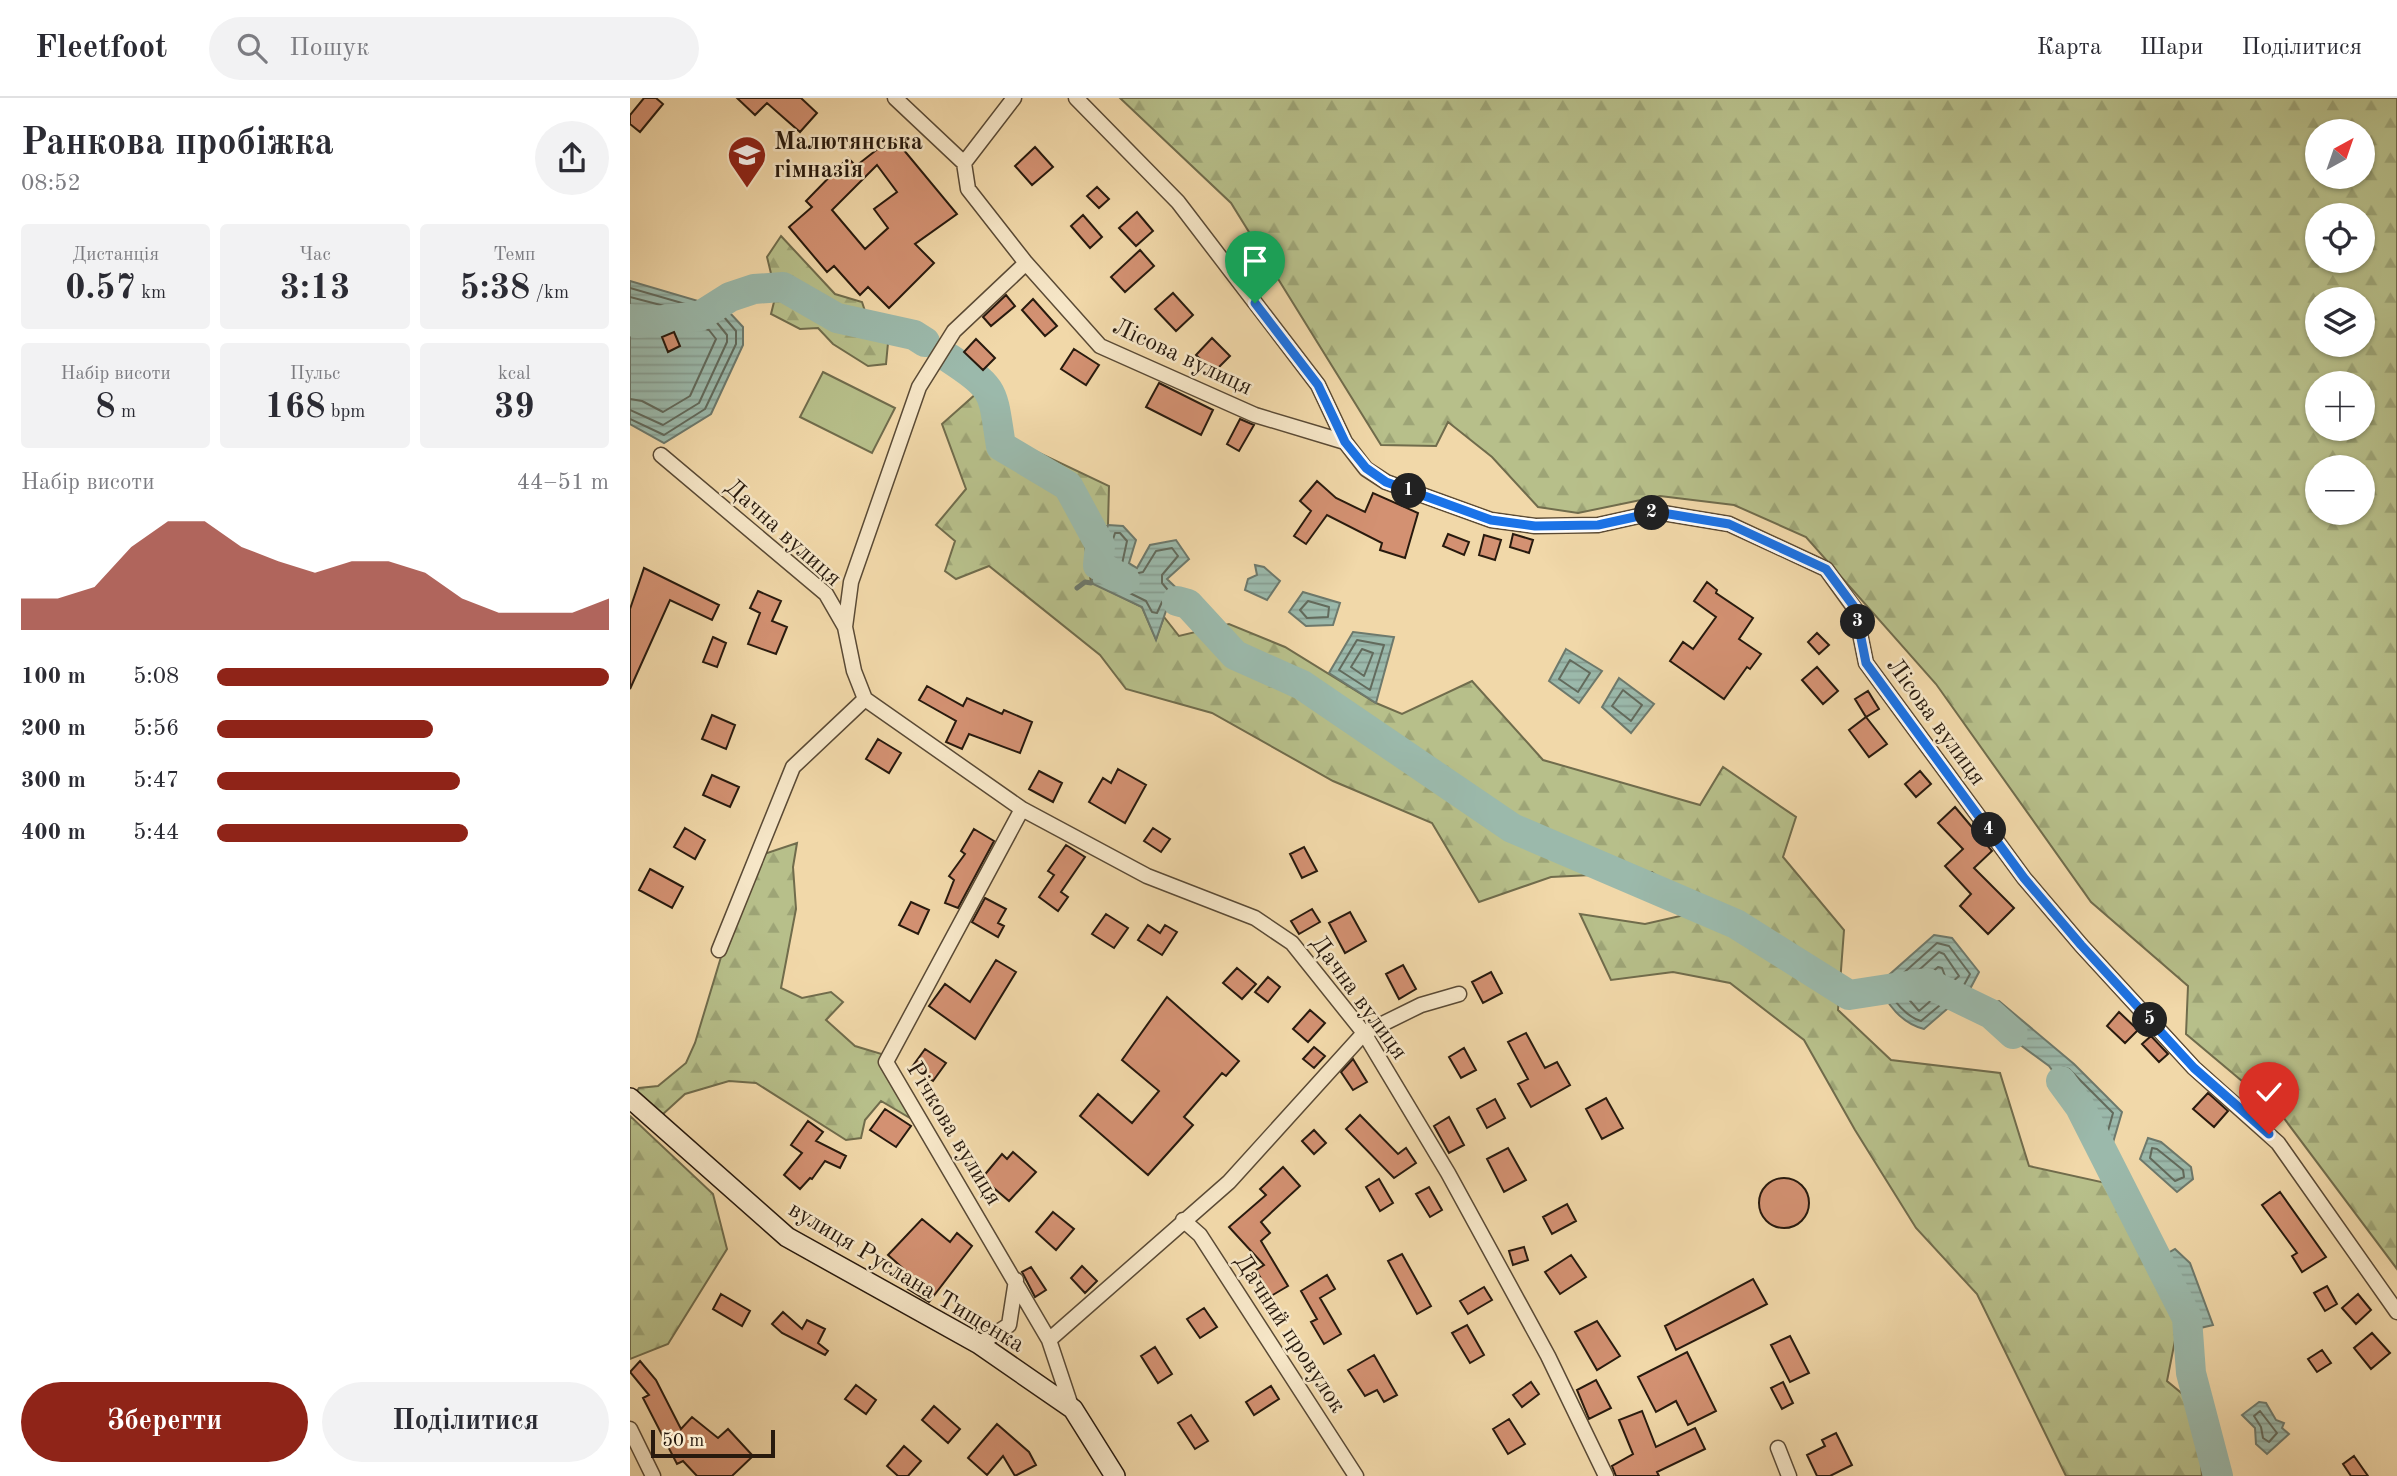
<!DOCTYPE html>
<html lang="uk">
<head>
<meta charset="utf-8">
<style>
	body { margin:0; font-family:"Old Standard TT",serif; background:#f2f2f3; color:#2b2b33; height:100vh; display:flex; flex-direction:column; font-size:26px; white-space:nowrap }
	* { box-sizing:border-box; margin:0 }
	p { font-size:23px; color:#7c7c81 }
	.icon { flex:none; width:38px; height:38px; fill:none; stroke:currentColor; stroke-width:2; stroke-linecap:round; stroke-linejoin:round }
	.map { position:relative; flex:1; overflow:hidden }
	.sheet { display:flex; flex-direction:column; background:#fff; width:630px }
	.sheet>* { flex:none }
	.needle { width:46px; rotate:40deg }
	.tools { position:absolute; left:1675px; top:21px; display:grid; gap:14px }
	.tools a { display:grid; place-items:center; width:70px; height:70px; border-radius:50%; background:#fff; box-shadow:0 2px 5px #0004; font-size:35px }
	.scale { position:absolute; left:21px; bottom:18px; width:124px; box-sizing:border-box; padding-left:7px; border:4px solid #281a0e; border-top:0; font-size:19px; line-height:24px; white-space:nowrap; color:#281a0e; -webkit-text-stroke:5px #f6e6c7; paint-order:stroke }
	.pin { position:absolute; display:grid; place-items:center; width:60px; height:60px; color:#fff; margin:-72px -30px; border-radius:50% 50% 50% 0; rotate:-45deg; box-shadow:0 0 7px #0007 }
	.pin .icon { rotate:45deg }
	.km { position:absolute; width:35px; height:35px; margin:-18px; border-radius:50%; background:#222; color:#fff; font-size:19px; line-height:35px; text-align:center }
	.round { display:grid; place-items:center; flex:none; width:74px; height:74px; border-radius:37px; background:#f2f2f3 }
	.overview { display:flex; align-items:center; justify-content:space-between; height:119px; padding:0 21px }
	h1 { font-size:38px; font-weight:800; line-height:52px }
	.figures { display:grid; grid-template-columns:repeat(3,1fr); gap:10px; height:119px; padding:7px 21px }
	.figures div { display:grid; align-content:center; border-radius:7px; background:#f2f2f3; text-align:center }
	.figures b { font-size:35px; font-weight:800 }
	.figures small { font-size:19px; font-weight:400 }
	.figures p { font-size:19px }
	.chart { height:196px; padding:14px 21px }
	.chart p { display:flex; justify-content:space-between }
	.chart svg { width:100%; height:126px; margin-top:7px; fill:#8f2418; opacity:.7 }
	.primary-button { display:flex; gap:14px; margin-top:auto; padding:14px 21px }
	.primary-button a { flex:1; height:80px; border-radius:42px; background:#8f2418; color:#fff; font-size:28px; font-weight:800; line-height:80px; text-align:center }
	.primary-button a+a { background:#f2f2f3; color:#2b2b33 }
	ul { padding:0 21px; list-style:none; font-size:23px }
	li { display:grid; grid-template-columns:112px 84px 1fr; align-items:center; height:52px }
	li i { height:18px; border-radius:9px; background:#8f2418 }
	header { display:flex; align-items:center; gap:42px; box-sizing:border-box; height:98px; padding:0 35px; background:#fff; border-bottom:2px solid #e1e1e2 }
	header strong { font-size:33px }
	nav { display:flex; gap:38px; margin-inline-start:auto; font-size:24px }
	.search { width:490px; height:63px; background:#f2f2f3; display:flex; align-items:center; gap:18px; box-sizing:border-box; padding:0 24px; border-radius:38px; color:#7c7c81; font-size:26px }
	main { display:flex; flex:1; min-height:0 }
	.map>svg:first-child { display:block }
</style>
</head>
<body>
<header>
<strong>Fleetfoot</strong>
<div class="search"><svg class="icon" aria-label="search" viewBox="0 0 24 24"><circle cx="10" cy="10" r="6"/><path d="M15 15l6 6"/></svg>Пошук</div>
<nav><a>Карта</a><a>Шари</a><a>Поділитися</a></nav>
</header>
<main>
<section class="sheet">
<div class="overview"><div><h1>Ранкова пробіжка</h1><p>08:52</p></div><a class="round"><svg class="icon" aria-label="share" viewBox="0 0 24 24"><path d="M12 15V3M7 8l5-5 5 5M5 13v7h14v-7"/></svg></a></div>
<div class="figures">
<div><p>Дистанція</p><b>0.57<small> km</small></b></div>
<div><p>Час</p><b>3:13</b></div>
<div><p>Темп</p><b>5:38<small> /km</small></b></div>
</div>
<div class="figures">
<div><p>Набір висоти</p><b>8<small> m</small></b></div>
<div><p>Пульс</p><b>168<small> bpm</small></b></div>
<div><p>kcal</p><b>39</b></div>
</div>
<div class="chart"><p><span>Набір висоти</span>44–51 m</p>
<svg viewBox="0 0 160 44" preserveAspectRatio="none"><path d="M0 44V33L10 33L20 29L30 15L40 6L50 6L60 15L70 20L80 24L90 20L100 20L110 24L120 33L130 38L140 38L150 38L160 33V44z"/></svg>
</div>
<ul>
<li><b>100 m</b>5:08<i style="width:100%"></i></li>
<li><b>200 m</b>5:56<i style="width:55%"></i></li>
<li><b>300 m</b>5:47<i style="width:62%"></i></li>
<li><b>400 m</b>5:44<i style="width:64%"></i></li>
</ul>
<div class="primary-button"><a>Зберегти</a><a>Поділитися</a></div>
</section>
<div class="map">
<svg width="1767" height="1378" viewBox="0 0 1767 1378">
	<defs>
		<pattern id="forest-firs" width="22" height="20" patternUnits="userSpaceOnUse" patternTransform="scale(1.75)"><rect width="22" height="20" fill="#b7bf8a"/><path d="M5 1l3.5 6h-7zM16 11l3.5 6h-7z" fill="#9da476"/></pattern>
		<pattern id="water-rules" width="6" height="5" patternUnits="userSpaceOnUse" patternTransform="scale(1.75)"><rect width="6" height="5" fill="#9bb9ab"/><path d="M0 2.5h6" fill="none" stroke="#869e92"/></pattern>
	</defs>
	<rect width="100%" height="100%" fill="#f1d8a9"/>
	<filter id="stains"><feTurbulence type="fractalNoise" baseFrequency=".00286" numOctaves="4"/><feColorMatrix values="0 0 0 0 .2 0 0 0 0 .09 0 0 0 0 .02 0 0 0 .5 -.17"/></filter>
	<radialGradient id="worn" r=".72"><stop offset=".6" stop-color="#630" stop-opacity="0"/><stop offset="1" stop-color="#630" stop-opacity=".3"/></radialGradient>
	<path fill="url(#forest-firs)" stroke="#706c4c" stroke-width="2" fill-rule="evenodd" d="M490,0H1767V1171L1650,1015L1556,936L1558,888L1461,804L1306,586L1176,439L1104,407L1030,398L948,415L908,409L862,359L818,324L806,348L751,347L601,105ZM1687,33H1732V79H1687ZM1687,117H1732V163H1687ZM1687,201H1732V247H1687ZM1687,285H1732V331H1687ZM1687,369H1732V415H1687Z
		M151,138L205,196L232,204L237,219L235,235L258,245L256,266L238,268L203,246L188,230L170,231L141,216L146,196L137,159Z
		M370,287L380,341L479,388L478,427L454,443L461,484L512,509L526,541L534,519L549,538L599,526L655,549L746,605L772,616L842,583L913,662L1070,707L1093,669L1166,719L1153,759L1214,832L1208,912L1261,962L1370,975L1399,1068L1476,1085L1548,1227L1537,1283L1567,1308L1572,1378H1436L1347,1196L1286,1130L1225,1032L1174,942L1100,885L1043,874L981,882L950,816L1015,826L1068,814L1022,774L921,779L849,804L802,725L703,683L582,615L496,591L470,557L359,468L326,481L315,473L325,443L306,427L336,391L312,326L347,295Z
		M167,745L163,769L166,811L151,890L172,900L201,894L213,904L196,922L225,948L255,957L289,1012L280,1020L251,1003L235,1022L231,1040L216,1042L126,985L99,983L55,996L32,1017L5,996L9,990L28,988L56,965L65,945L91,859L134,756Z
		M0,1018L83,1096L97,1151L38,1246L0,1261Z"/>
	<path fill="#b7bf8a" stroke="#706c4c" stroke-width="2" d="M193,274L265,310L242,355L170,319Z"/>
	<path fill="url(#water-rules)" stroke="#6d796c" stroke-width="2" d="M0,183L78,206L107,192L117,195L99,214L113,229V247L81,316L34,345L0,326Z
		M478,427L493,428L506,442L499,465L507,470L520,447L546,442L559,461L537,481L585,527L567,526L538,507L526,542L512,509L461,485Z
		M625,467L634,469L650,483L637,502L615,492L618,481L627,477Z
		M673,494L710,505L703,527L676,528L659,514Z
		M723,534L764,539L746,605L699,575Z
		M936,551L972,573L949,605L919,583Z
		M989,580L1024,606L1001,635L972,609Z
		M1304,837L1322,840L1349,874L1340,891L1294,931C1274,926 1253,906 1251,884Z
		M1369,903L1444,966L1492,1014L1482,1048L1474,1043L1419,968L1352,919L1353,908Z
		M1518,1040L1531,1044L1561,1069L1563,1081L1547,1094L1510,1061Z
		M1545,1151L1560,1165L1583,1227L1566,1231L1533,1158Z
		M1629,1304L1636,1305L1646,1322L1654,1325L1652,1330L1659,1336L1637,1356L1626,1346L1625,1330L1612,1317Z"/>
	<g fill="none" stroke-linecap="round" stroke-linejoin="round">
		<path stroke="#626a5c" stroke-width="2" d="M0,190L76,212L90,209L94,219L106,233V246L75,311L34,337L0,321
			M0,199L84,221L97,237V244L69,305L33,327L0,312
			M0,210L79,232L86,241L60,298L33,314L12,303L0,301
			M485,435H490L497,443L492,466L504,476L513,474L526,453L542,450L548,458L532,477V485L542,497L532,504L527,515L522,514L516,503L471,481Z
			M678,503L699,509L698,519L677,520L670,512Z
			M727,542L754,547L740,592L709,572Z
			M732,551L743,555L734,578L721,569Z
			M940,562L960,575L948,594L929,581Z
			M993,592L1012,607L1001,623L982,608Z
			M1307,845L1319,848L1340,876L1334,887L1291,923C1279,920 1259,901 1259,888Z
			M1309,854L1314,856L1329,878L1289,913L1269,890Z
			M1308,869L1312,870L1315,878L1289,898L1284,890Z
			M1432,969L1439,971L1483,1015L1478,1033L1474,1032L1431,973Z
			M1522,1050L1527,1051L1553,1072L1554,1079L1545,1083L1520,1060Z
			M1630,1313L1647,1335L1639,1344L1633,1340L1631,1329L1624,1318Z"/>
		<path stroke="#6d796c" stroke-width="5" d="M447,490L455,484L461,485"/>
		<path stroke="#9bb9ab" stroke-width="30" d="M0,221L7,225L70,218L100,199L124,191L153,189L207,220L284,237L295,244
			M319,260C367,292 362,292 371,348L438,388L470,447L468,467L495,482
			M547,503L558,506L605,557L672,587L882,730L1106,826L1219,897L1297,885L1361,916L1383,936
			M1431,983L1450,1009L1557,1220L1561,1275L1588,1378"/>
	</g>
	<path fill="#d39172" stroke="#281a0e" stroke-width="2" fill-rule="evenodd" d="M14,0H26L33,6L10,34L0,26V17Z
		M107,0H171L187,15L170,34L137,5L125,17Z
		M263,39L327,116L285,146L304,165L259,210L238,189L230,197L204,168L197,174L159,129L182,109L176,103L218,60L226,68ZM247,67L267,94L244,111L258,130L235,151L202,112Z
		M405,49L423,69L402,87L385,68Z
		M467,89L479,101L469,110L457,98Z
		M507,114L523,133L506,148L489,130Z
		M453,117L472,139L460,150L441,128Z
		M510,152L524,168L495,194L481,179Z
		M543,195L563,217L546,233L525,211Z
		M376,197L385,208L361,228L353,219Z
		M403,201L427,228L415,238L392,212Z
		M44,234L50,248L38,254L32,239Z
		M582,240L600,258L584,274L566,257Z
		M346,241L365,260L353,272L334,254Z
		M444,251L469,267L456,287L431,271Z
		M529,285L583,312L571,337L516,309Z
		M610,321L624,327L609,353L597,346Z
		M687,383L706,400L735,414L743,395L788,415L775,460L750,452L752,445L697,417L676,446L664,438L681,413L670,403Z
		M818,436L839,444L834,457L813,448Z
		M883,436L903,442L899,455L880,449Z
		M854,437L871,442L865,462L849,457Z
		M14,470L89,507L82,522L40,502L0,591V511Z
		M1077,484L1087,492L1086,495L1123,520L1109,541L1131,556L1120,571L1117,569L1094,601L1040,563L1053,544L1063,551L1086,519L1064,503Z
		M128,493L151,503L142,523L157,529L146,556L118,546L130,515L120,510Z
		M1187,535L1199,547L1189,556L1178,544Z
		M83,539L96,545L87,569L73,564Z
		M1187,569L1208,593L1193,606L1172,582Z
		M297,588L333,608L337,600L372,616L374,612L402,624L390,655L339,636L332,651L316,644L326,623L289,602Z
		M1238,593L1249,611L1236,619L1225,601Z
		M82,617L105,627L96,651L72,641Z
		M1236,619L1257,646L1239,659L1219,632Z
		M248,641L271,655L259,675L236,661Z
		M488,671L516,687L495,725L459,704L473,680L481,685Z
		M409,673L432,685L423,704L399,691Z
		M1290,673L1301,686L1286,699L1275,686Z
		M82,677L109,689L100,709L73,697Z
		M1325,709L1362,753L1344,770L1384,810L1358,836L1330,808L1341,796L1315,768L1333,751L1308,725Z
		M55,730L75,742L65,761L44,749Z
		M523,730L540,741L531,754L514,743Z
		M344,731L364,743L328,810L315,805L324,782L319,778L335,756L331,753Z
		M436,747L455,759L431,794L438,799L428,813L409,799L424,777L418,773Z
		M674,749L687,773L672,780L660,756Z
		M20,771L53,789L42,810L9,792Z
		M355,800L376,811L368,825L374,828L368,839L342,824Z
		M281,804L299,812L288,836L269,827Z
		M682,811L690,824L669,836L661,823Z
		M720,814L736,843L715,855L699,825Z
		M476,816L498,830L484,850L462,836Z
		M518,827L530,835L535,827L547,834L532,857L508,842Z
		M366,862L386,874L345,941L299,908L315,886L340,904Z
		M773,867L786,891L769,901L756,876Z
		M607,870L626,886L612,901L593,885Z
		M861,874L872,895L853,905L842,884Z
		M638,879L650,889L638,904L625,894Z
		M537,899L609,963L596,978L592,975L554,1019L563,1027L518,1077L450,1018L468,996L502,1025L529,993L492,962Z
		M680,912L695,925L678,944L663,931Z
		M1489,914L1508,932L1495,945L1477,928Z
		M896,935L915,970L927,964L940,987L901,1009L888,986L898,981L878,944Z
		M1521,938L1538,956L1529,964L1512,946Z
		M684,949L695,958L684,970L673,961Z
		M834,950L846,972L831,980L819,959Z
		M295,951L316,965L303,983L282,969Z
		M723,961L737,984L723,992L711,974Z
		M1578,995L1598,1013L1584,1029L1563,1011Z
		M976,1000L993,1030L972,1041L956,1011Z
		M865,1001L875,1020L857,1030L847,1011Z
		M255,1011L281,1028L266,1049L240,1032Z
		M730,1017L768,1056L776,1050L786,1065L764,1080L716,1031Z
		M819,1019L834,1047L819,1055L804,1028Z
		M178,1023L193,1034L186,1043L216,1058L210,1070L195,1063L182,1081L180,1080L170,1091L154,1077L172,1055L161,1047Z
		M684,1032L696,1045L684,1056L672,1043Z
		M878,1050L896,1082L874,1094L857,1061Z
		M383,1054L406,1074L379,1103L352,1080L372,1056L377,1061Z
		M653,1069L670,1088L631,1124L640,1135L631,1143L658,1188L641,1198L626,1172L634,1167L599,1129L636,1097L630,1091Z
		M1129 1105a25 25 0 1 1 50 0a25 25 0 1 1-50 0Z
		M749,1081L763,1105L750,1113L736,1089Z
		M799,1089L812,1112L800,1119L786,1096Z
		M1650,1094L1696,1159L1672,1174L1662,1158L1667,1155L1632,1107Z
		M937,1106L946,1123L922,1136L913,1119Z
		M423,1114L444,1131L426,1152L406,1134Z
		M292,1121L320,1144L327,1135L342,1148L299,1204L278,1191L285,1181L258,1157Z
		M894,1149L898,1162L883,1167L879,1153Z
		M772,1156L801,1208L787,1216L758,1163Z
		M941,1157L956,1179L930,1196L915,1174Z
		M452,1168L467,1183L455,1195L441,1180Z
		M401,1169L416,1192L405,1199L392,1174Z
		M697,1177L705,1191L690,1200L711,1236L694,1246L681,1224L687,1221L671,1193Z
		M1123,1181L1137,1206L1046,1252L1035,1228Z
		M1697,1188L1707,1206L1695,1213L1684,1195Z
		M854,1189L862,1202L838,1216L830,1203Z
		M91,1196L120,1213L112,1228L83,1211Z
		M1728,1196L1741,1212L1726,1226L1712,1210Z
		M574,1210L587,1229L570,1240L557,1221Z
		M153,1214L172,1231L177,1222L195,1231L188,1245L198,1253L195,1257L152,1235L142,1226Z
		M967,1223L990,1258L967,1272L945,1234Z
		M837,1227L854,1257L840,1265L822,1235Z
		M1742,1235L1760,1255L1741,1271L1724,1250Z
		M1160,1238L1179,1275L1160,1284L1141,1247Z
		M525,1249L542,1276L528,1285L511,1258Z
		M1692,1252L1701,1265L1687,1274L1678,1261Z
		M1057,1254L1086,1313L1058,1327L1046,1303L1026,1314L1008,1279Z
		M744,1257L767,1297L754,1304L747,1292L735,1298L718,1272Z
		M10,1263L26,1282L51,1331L62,1319L88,1340L98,1331L123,1358L102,1378H67L53,1363L47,1366L13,1300L19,1297L0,1274Z
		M966,1282L981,1310L959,1321L947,1292Z
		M901,1284L909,1296L892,1309L883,1297Z
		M1153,1284L1163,1305L1152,1311L1141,1290Z
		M226,1287L246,1302L236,1316L215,1301Z
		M641,1288L649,1301L624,1317L616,1304Z
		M304,1308L330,1331L318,1345L292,1322Z
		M1012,1313L1026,1349L1065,1330L1075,1351L1027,1374L1029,1378H986L982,1368L1003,1356L989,1322Z
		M561,1317L578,1343L565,1351L548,1325Z
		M879,1321L895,1346L878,1356L863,1331Z
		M367,1326L399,1354L406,1367L385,1378L373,1358L357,1377L338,1360Z
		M1206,1335L1222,1367L1200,1378H1187L1177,1357L1195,1348L1192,1342Z
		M274,1348L291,1363L278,1378H268L257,1368Z
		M1724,1358L1738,1378H1721L1713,1366Z"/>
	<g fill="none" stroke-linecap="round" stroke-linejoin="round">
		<g stroke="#5a4a35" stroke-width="17">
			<path id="street" d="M265,0L334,65L338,91L396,165L470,248L625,317L715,344
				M446,0L548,104L688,287L715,344L736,371L756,384L861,422L905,428L968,427L1027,414L1099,426L1196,471L1225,511L1236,565L1394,780L1451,847L1564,970L1648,1045L1767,1214
				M334,65L384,0
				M31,357L196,496L215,529L224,573L235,601L392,711L517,778L625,820L662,845L734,935L818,1075L918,1258L976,1378
				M215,529L221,484L289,289L324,233L396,165
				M392,711L256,964L419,1242L442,1311
				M89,852L163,669L235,601
				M553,1122L570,1137L726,1378
				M419,1242L599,1084L734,935L791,907L829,896
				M349,1246L379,1227L386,1182
				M0,1331L23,1378
				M1148,1350L1159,1378"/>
		</g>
		<g stroke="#281a0e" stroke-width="22">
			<path id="secondary" d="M0,1000L157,1139L349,1246L443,1311L485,1378"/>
		</g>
		<use href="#street" stroke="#f6e6c7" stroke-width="14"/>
		<use href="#secondary" stroke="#f6e6c7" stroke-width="19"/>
	</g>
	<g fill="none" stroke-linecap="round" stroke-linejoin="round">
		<g stroke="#fff" stroke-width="14">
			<path id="route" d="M625,205L688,287L715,344L736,370L756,384L861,422L905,428L968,427L1027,414L1099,426L1196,471L1225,510L1236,565L1394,780L1451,847L1564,970L1639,1036"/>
		</g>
		<use href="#route" stroke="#1a73e8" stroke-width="9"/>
	</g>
	<defs>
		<g id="school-pin" transform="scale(2.0125)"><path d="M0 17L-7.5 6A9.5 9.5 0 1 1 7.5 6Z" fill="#8f2418" stroke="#f6e6c7"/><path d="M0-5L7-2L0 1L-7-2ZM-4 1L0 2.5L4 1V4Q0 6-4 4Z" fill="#fff"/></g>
	</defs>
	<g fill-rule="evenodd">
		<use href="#school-pin" x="117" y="57"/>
	</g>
	<g text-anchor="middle" stroke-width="5" stroke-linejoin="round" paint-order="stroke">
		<g font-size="24" font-weight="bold" fill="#281a0e" stroke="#f6e6c7" text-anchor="start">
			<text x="144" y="51">Малютянська<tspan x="144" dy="28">гімназія</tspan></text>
		</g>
		<g font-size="24" fill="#281a0e" stroke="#f6e6c7">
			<text transform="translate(553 258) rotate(25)" y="8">Лісова вулиця</text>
			<text transform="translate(154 434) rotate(42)" y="8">Дачна вулиця</text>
			<text transform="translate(1307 623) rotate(54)" y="8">Лісова вулиця</text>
			<text transform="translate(730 899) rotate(54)" y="8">Дачна вулиця</text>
			<text transform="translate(325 1035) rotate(59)" y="8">Річкова вулиця</text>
			<text transform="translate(277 1178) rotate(31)" y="8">вулиця Руслана Тищенка</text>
			<text transform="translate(661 1235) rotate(57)" y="8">Дачний провулок</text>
		</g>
	</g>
	<rect width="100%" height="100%" filter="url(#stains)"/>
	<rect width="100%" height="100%" fill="url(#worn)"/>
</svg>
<div class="tools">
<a><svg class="needle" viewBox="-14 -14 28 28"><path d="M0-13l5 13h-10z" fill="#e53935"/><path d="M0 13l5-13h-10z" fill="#7c7c81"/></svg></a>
<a><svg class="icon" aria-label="locate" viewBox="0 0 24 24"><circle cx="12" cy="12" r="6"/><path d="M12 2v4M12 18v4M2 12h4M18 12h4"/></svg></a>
<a><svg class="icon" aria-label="layers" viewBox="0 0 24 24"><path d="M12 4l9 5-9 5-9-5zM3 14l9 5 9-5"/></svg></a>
<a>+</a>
<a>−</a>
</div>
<div class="scale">50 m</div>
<div class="pin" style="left:625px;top:205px;background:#1e9e55"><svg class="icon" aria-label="arrive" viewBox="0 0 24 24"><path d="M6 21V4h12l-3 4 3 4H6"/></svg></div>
<div class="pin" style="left:1639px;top:1036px;background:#d93025"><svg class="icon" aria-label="check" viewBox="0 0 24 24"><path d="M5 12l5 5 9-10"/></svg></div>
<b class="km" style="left:779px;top:393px">1</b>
<b class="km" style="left:1022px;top:415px">2</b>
<b class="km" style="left:1228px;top:524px">3</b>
<b class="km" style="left:1359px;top:732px">4</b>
<b class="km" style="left:1520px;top:922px">5</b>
</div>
</main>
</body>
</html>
